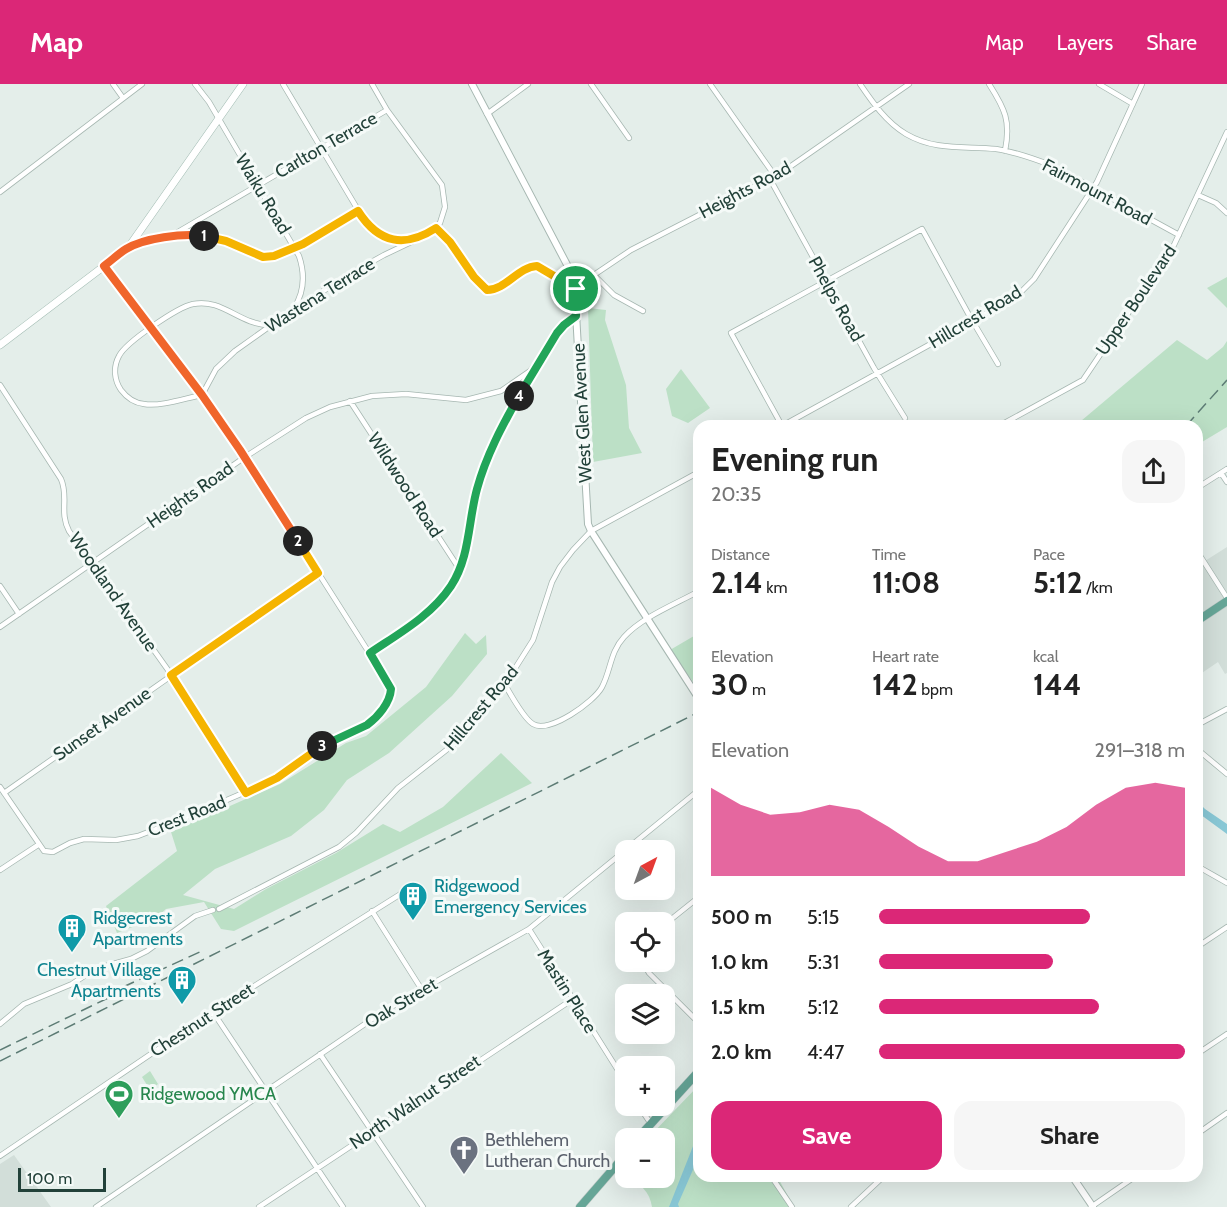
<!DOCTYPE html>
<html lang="en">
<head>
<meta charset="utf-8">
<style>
	body { margin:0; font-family:Cabin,sans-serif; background:#f6f6f6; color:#222; height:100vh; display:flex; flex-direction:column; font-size:22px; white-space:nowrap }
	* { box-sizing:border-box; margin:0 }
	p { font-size:20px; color:#767676 }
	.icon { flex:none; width:33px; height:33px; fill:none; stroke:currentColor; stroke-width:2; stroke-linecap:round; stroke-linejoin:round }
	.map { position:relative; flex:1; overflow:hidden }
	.drawer { position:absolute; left:693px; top:336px; width:510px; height:762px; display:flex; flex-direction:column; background:#fff; border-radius:18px; box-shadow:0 6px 24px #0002 }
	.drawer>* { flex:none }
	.needle { width:39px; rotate:41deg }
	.tools { position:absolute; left:615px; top:756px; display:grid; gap:12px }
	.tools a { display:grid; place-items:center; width:60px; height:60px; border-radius:12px; background:#fff; box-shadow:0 6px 24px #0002; font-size:30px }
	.scale { position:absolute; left:18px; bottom:15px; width:88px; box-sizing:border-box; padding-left:6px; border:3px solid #224139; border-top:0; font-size:16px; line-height:21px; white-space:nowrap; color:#224139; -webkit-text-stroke:4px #f5faf8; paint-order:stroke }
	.pin { position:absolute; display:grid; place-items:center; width:51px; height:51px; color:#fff; margin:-26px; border:3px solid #fff; border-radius:50%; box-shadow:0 2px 6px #0007 }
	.km { position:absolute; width:30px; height:30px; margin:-15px; border-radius:50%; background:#222; color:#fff; font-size:16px; line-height:30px; text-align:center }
	.round { display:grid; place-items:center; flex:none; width:63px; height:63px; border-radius:18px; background:#f6f6f6 }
	.overview { display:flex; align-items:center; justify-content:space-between; height:102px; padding:0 18px }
	h1 { font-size:33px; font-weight:700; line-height:45px }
	.figures { display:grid; grid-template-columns:repeat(3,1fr); gap:9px; height:102px; padding:6px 18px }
	.figures div { display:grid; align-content:center }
	.figures b { font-size:30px; font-weight:700 }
	.figures small { font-size:16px; font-weight:400 }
	.figures p { font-size:16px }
	.chart { height:168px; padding:12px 18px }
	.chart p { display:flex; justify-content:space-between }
	.chart svg { width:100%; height:108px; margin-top:6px; fill:#db2777; opacity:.7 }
	.primary-button { display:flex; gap:12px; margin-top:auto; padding:12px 18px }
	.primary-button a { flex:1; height:69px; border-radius:18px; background:#db2777; color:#fff; font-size:24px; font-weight:700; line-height:69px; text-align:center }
	.primary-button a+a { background:#f6f6f6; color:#222 }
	ul { padding:0 18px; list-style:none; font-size:20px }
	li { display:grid; grid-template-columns:96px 72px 1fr; align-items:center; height:45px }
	li i { height:15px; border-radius:8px; background:#db2777 }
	header { display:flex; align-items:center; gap:36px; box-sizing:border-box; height:84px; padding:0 30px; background:#db2777; color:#fff }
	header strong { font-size:28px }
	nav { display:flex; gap:33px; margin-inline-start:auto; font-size:21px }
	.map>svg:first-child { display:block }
</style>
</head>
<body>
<header>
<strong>Map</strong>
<nav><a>Map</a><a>Layers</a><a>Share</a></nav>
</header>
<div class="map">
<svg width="1227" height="1123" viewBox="0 0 1227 1123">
	<rect width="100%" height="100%" fill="#e4eeea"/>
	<path fill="#d2ded9" d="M1227,463V589L1225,590L1218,578L1199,591L1197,588V482Z
		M14,1071L51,1123H0V1080Z"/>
	<path fill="#bce0c6" d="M1227,193V224L1207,204Z
		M588,224L606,226L605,236L626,301L629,344L642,369L593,378Z
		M1177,256L1207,276L1223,263L1227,257V343L1197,361V342H1081V337Z
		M681,285L710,324L688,339L672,332L666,305Z
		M465,549L476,560L486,551L487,570L452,612L389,669L347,696L324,726L291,752L215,785L183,811L234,825L266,805L336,769L383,740L400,748L443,723L501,669L532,699L234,847L221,845L204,818L166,825L156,834L117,849L106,822L177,767L171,748L280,700L346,659L366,652L426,603Z
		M699,549V606L670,566Z
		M150,987L158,1000L150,1006L142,993Z
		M699,1001V1092H777L794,1123H652C650,1108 640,1099 627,1094H664V1054H648Z"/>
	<path fill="#89c8d6" d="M1197,717L1205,725L1227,740V750L1197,728Z
		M699,1047V1072L678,1120L679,1123H669Z"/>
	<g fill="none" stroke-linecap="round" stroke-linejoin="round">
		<g stroke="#a6b7b1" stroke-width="6">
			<path id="minor" d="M113,0L123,14
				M195,0L209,18L299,172C305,190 305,207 294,224
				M283,0L364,136C376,150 391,157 409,156
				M591,0L629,54
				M710,0L775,92
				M860,0C873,19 886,38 906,50C935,67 965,62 996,65C1016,68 1035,75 1053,82L1179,151
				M989,0C1005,25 1011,37 1005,67
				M1099,0L1133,20
				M487,30L528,0
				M770,95L874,284L905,334
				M0,108L142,0
				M1198,111L1216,119L1227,129
				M436,144L450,158L474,193L487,206C506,205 518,183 537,182L576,205
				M171,152L387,26
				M128,164C161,154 192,145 226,157C239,161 251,172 264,173C288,174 337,140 358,127
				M594,191L614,211L643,227
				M576,203L631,166L781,89L909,0
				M0,301L61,395C69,413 59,428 69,447L168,586L246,709
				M202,311L216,285L235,267L280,235L348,191L384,171L428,150L440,139L445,123L442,101L387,26L372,0
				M202,311C186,314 160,323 144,320C134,319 127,314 121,306C114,296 113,283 119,272C126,258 178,223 193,220C223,214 239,241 270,241
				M350,317L460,486
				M782,342L1016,213L1034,195L1097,98L1142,0
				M782,342L731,249L922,145L969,231L998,280
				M999,342L1083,296L1174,161L1227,48
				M1221,389L1227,398
				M1197,404L1227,385
				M1197,467L1227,514
				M0,502L19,530
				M0,543L245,373L306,334L330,323L372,312L406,310L466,316L501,307L530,287L542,273L557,249L564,241L576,232
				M370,569C398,550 431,532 450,503C471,472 467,436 478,402C491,360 512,324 534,287
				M504,599C510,609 523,634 533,640C549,650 594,618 602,603C611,586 610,568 624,553C642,533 676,520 699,507
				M1197,641L1227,625
				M1197,665L1227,690
				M0,703L44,767L53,768L70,759L84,755L116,756L138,752L187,733L269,698L327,660L361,645L373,636L391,611L389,600L240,366L202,311L103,182
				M4,709L318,489
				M1197,782L1227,799
				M0,786L38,761
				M219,825L339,763L356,749L398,704L454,660L514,586L533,556L552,498L560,483L573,466L591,447L699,388
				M372,827L422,906
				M664,841L699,813
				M529,845L626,999
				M1197,863L1227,843
				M643,878L649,889L699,939
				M213,928L343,1123
				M0,940L24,920L72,900L95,885L131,875L147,867L195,832L213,826
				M320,970L423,1123
				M1197,970L1227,950
				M639,1022L651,1040
				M1197,1050L1227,1029
				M0,1072L213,928L407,806
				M771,1092L792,1123
				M96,1123L384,927L529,845L699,706
				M259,1123L573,915
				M851,1123L884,1092
				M1091,1123L1136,1092"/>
		</g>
		<g stroke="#a6b7b1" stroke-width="8">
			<path id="tertiary" d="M472,0L574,194L588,440L591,447L699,615
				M1072,1092L1093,1123"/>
		</g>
		<g stroke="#a1bbb2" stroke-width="8">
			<path id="secondary" d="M0,261L128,164L243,0"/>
		</g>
		<g stroke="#c1cac8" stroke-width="9">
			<path id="primary" d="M1197,537L1227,517
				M638,1054L699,987
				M580,1123L626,1070"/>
		</g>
		<use href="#minor" stroke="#fff" stroke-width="4.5"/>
		<use href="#tertiary" stroke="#fff" stroke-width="6"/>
		<use href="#secondary" stroke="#fff" stroke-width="7"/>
		<use href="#primary" stroke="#66a697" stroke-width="8"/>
		<path stroke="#5d7c75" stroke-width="1.5" stroke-dasharray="12 6" stroke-linecap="butt" d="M1186,342L1227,296
			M123,903L202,867
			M0,966L131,903
			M0,977L699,628"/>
	</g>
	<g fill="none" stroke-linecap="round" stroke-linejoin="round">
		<g stroke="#fff" stroke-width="12">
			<path id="split-1" d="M204,152L226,157L263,173L274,172L303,160L358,127C379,160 405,164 436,144L450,158L474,193L487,206C506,206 518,183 537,182L576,205"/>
		</g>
		<g stroke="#fff" stroke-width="12">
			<path id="split-2" d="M204,152C183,149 144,154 126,165C118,170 111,177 104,182L202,311L240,366L298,457"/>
		</g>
		<g stroke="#fff" stroke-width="12">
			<path id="split-3" d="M298,457L318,489L171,591L246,709L277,694L322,662"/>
		</g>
		<g stroke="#fff" stroke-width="12">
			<path id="split-4" d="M322,662L367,641C378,633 390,619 391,605L370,569C398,550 431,532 451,502C470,473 468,438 477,405C486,372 502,342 519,312"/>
		</g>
		<g stroke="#fff" stroke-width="12">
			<path id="split-5" d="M519,312L557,249L564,241L576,232V205"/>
		</g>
		<use href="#split-1" stroke="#f5b400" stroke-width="8"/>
		<use href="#split-2" stroke="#f0652b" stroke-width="8"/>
		<use href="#split-3" stroke="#f5b400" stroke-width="8"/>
		<use href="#split-4" stroke="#22a559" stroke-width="8"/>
		<use href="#split-5" stroke="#22a559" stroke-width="8"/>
	</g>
	<defs>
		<g id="building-pin" transform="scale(1.5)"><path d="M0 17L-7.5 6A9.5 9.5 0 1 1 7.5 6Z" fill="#0f9aa8" stroke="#f5faf8"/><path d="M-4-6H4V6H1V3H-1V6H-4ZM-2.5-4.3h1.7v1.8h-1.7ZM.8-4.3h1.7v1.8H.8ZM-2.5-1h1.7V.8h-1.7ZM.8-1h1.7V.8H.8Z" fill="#fff"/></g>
		<g id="stadium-pin" transform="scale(1.5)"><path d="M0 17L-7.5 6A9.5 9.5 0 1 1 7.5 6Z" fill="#2e9e5b" stroke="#f5faf8"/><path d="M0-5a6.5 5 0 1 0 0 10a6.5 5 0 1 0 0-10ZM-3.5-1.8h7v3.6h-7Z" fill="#fff"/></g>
		<g id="church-pin" transform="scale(1.5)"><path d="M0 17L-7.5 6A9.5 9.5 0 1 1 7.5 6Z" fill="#6b7280" stroke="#f5faf8"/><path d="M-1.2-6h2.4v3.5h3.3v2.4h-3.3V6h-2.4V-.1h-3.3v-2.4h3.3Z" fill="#fff"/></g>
	</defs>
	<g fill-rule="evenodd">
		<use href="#building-pin" x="413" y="812"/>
		<use href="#building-pin" x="72" y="844"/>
		<use href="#building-pin" x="182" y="896"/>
		<use href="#stadium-pin" x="119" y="1010"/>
		<use href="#church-pin" x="464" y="1066"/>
	</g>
	<g text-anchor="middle" stroke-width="6" stroke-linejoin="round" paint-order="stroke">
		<g font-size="18" fill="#224139" stroke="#f5faf8">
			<text transform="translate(326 61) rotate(-30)" y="6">Carlton Terrace</text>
			<text transform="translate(745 106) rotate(-28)" y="6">Heights Road</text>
			<text transform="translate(1097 108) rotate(28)" y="6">Fairmount Road</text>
			<text transform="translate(263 110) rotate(59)" y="6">Waiku Road</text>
			<text transform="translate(320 211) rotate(-32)" y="6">Wastena Terrace</text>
			<text transform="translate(836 215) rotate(61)" y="6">Phelps Road</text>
			<text transform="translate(1136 216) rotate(-56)" y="6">Upper Boulevard</text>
			<text transform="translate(975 233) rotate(-31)" y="6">Hillcrest Road</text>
			<text transform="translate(582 329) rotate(-93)" y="6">West Glen Avenue</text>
			<text transform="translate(405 401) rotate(57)" y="6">Wildwood Road</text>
			<text transform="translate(190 411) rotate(-35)" y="6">Heights Road</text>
			<text transform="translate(113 508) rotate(55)" y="6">Woodland Avenue</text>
			<text transform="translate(481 624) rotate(-50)" y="6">Hillcrest Road</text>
			<text transform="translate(102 640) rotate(-35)" y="6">Sunset Avenue</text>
			<text transform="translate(187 732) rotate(-22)" y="6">Crest Road</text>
			<text transform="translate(567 907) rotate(58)" y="6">Mastin Place</text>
			<text transform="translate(401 919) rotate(-31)" y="6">Oak Street</text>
			<text transform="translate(202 936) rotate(-33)" y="6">Chestnut Street</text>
			<text transform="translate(415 1018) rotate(-34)" y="6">North Walnut Street</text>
		</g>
		<g font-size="18" fill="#0d838f" stroke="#f5faf8" text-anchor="start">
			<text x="434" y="808">Ridgewood<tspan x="434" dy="21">Emergency Services</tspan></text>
			<text x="93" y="840">Ridgecrest<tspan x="93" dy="21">Apartments</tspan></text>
			<text x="161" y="892" text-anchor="end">Chestnut Village<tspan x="161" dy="21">Apartments</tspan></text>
		</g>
		<g font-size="18" fill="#27864d" stroke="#f5faf8" text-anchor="start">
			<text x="140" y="1016">Ridgewood YMCA</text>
		</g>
		<g font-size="18" fill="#5b616d" stroke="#f5faf8" text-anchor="start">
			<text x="485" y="1062">Bethlehem<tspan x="485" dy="21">Lutheran Church</tspan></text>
		</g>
	</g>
</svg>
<div class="tools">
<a><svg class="needle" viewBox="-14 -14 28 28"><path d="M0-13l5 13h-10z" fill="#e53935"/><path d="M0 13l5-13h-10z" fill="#767676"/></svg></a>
<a><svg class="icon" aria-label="locate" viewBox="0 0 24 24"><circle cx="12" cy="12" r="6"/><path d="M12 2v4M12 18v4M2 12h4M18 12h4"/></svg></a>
<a><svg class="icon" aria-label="layers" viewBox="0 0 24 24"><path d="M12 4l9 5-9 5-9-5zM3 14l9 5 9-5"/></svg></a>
<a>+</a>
<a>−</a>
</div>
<div class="scale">100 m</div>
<div class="pin" style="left:576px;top:205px;background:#1e9e55"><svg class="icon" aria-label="arrive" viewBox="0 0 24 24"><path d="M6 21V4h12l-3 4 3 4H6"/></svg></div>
<b class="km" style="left:204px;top:152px">1</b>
<b class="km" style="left:298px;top:457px">2</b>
<b class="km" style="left:322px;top:662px">3</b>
<b class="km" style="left:519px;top:312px">4</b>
<section class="drawer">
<div class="overview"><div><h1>Evening run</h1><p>20:35</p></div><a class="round"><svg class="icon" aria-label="share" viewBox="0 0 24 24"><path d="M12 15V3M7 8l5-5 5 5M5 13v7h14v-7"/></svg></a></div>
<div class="figures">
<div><p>Distance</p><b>2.14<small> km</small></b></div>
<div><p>Time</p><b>11:08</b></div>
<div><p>Pace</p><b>5:12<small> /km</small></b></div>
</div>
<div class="figures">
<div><p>Elevation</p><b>30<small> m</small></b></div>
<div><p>Heart rate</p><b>142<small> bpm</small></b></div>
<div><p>kcal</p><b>144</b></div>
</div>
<div class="chart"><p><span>Elevation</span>291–318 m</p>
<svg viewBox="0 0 160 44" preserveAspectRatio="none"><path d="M0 44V8L10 15L20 19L30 18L40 15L50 17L60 24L70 32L80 38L90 38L100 34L110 30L120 24L130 15L140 8L150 6L160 8V44z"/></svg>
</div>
<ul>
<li><b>500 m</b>5:15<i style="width:69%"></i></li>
<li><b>1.0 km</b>5:31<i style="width:57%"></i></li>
<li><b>1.5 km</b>5:12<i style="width:72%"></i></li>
<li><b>2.0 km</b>4:47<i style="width:100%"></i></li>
</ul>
<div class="primary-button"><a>Save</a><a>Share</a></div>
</section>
</div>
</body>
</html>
